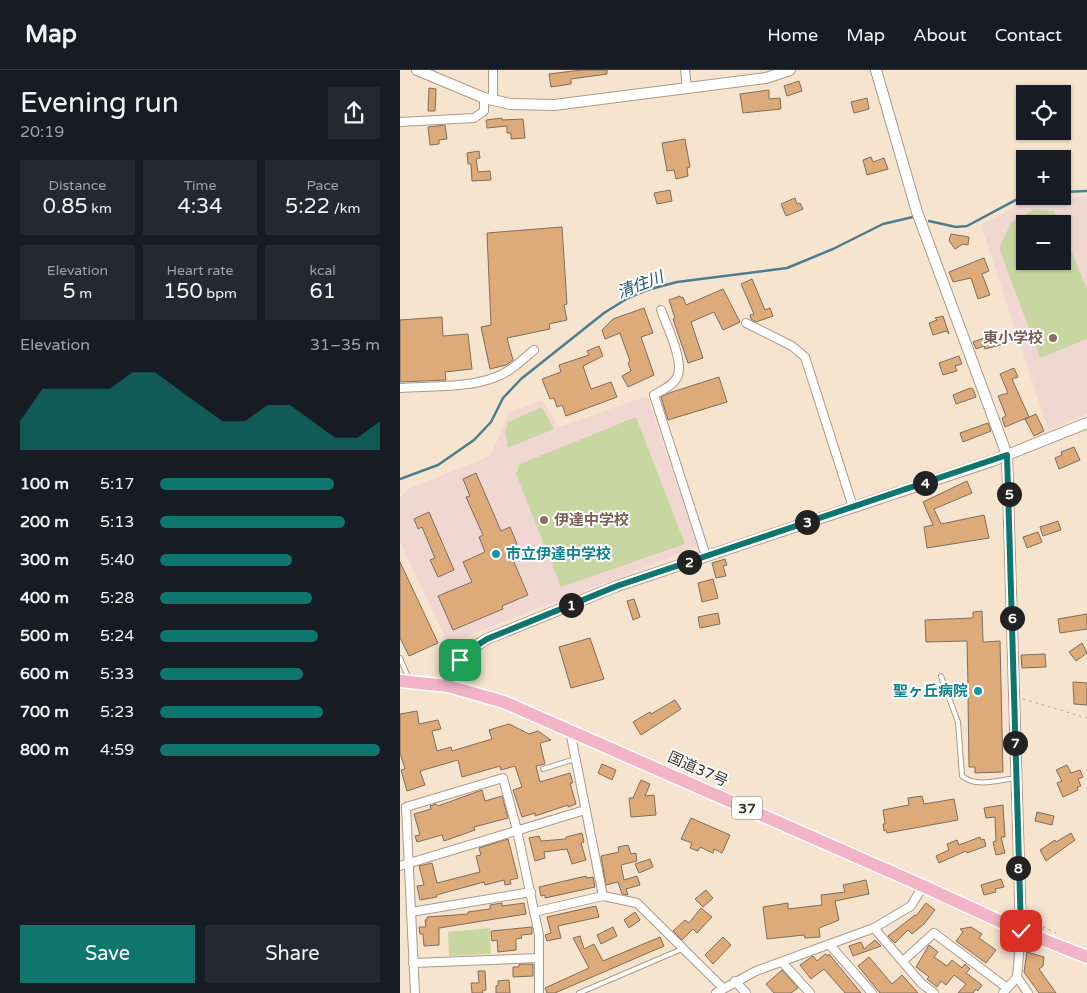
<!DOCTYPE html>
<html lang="en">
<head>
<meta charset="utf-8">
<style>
	body { margin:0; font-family:"Varela Round","Noto Sans JP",sans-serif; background:#242831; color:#f1f3f6; height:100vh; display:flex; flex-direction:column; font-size:19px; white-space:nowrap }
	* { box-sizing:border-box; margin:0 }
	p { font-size:16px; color:#9ea1a6 }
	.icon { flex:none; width:28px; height:28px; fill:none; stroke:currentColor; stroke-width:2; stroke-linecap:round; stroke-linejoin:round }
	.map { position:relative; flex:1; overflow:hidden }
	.details { display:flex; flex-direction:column; background:#171b24; width:400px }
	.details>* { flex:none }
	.tools { position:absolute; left:616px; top:15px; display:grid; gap:10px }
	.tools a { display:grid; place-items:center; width:55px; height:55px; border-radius:0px; background:#171b24; box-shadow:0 1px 4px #0004; font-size:25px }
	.pin { position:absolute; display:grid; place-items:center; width:42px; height:42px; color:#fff; margin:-21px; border-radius:10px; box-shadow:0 2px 8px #0006 }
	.km { position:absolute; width:25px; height:25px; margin:-12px; border-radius:50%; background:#222; color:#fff; font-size:14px; line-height:25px; text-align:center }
	.round { display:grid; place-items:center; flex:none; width:52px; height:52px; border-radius:0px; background:#242831 }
	.headline { display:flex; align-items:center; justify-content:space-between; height:85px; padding:0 20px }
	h1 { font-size:28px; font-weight:600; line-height:38px }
	.metrics { display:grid; grid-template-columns:repeat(3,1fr); gap:8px; height:85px; padding:5px 20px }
	.metrics div { display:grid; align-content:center; border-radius:0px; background:#242831; text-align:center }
	.metrics b { font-size:21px; font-weight:600 }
	.metrics small { font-size:14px; font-weight:400 }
	.metrics p { font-size:14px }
	.chart { height:140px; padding:10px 20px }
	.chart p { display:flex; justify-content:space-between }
	.chart svg { width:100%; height:90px; margin-top:5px; fill:#0f766e; opacity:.7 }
	.button { display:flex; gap:10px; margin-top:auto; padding:10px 20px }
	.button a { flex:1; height:58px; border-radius:0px; background:#0f766e; color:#fff; font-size:20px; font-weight:600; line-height:58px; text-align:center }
	.button a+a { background:#242831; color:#f1f3f6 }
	ul { padding:0 20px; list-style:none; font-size:16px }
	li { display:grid; grid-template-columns:80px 60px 1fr; align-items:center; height:38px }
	li i { height:12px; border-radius:6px; background:#0f766e }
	header { display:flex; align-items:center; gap:30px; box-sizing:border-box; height:70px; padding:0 25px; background:#171b24; border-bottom:1px solid #363941 }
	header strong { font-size:24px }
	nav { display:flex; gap:28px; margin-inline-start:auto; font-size:18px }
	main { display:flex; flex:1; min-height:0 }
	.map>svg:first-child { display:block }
</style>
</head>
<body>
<header>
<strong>Map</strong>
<nav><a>Home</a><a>Map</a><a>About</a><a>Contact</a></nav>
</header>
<main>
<section class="details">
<div class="headline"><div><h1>Evening run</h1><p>20:19</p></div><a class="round"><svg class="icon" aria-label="share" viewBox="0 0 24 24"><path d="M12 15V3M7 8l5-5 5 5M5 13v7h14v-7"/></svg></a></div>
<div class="metrics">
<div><p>Distance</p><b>0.85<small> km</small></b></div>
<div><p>Time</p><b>4:34</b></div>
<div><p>Pace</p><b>5:22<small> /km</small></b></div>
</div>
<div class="metrics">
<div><p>Elevation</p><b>5<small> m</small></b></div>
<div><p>Heart rate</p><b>150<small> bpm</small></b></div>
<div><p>kcal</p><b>61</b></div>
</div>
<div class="chart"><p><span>Elevation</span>31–35 m</p>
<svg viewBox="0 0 160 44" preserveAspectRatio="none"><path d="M0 44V30L10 14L20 14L30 14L40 14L50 6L60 6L70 14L80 22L90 30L100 30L110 22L120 22L130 30L140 38L150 38L160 30V44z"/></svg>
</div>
<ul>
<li><b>100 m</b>5:17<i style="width:79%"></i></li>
<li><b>200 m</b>5:13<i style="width:84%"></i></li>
<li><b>300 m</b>5:40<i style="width:60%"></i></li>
<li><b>400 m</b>5:28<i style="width:69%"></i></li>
<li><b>500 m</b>5:24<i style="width:72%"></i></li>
<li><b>600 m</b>5:33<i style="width:65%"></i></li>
<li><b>700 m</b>5:23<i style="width:74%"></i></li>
<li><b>800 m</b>4:59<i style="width:100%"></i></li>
</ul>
<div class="button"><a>Save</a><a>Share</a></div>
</section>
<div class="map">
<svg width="687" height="923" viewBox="0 0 687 923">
	<rect width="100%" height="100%" fill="#f7e4cf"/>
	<path fill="#f1d7d2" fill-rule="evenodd" d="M687,126V344L648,360L581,155L630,129H665ZM625,154H662V191H625Z
		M247,326L298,477L48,573L0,472V428L8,419L90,386L109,343L142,330L159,357Z"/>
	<path fill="#c8d7a2" d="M634,139L654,141L659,154H625V191H662L663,161L687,219V269L640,288L599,178L611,153Z
		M142,337L154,359L108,378L105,362L108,352Z
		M236,347L285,474L161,517L116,404L120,394Z
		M90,858L91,884L49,886L48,862Z"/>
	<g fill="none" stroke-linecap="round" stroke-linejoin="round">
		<path stroke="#4c7e92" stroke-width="2.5" d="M662,122L687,121
			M529,151L556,157L567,156L625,125
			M0,409L38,395L74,370L91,352L103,328L121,309L204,243L228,228L247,220L277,212L387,198L433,179L483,154L513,147"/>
	</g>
	<path fill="#ddab79" stroke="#806d5c" d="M181,0H207V4L171,9V14L151,17L149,4Z
		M399,11L402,21L387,26L384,16Z
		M29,18L36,19L35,41H28Z
		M369,20V29L380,28L381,39L343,43L340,24Z
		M467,28L469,39L454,43L451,32Z
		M102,48V50L123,49L125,68L111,69V63H107V56L87,58L86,50Z
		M45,55L47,69L39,70V74L30,75L28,57Z
		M285,69L290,97L287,98L288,106L276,109L274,100L267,101L262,73Z
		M79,81L80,88L76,89L78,102L90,101L91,110L72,111L71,94H68L67,83Z
		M471,87L473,92L484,88L488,99L467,105L463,90Z
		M270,120L272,131L257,134L254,123Z
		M395,128L397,134L400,133L403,139L386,146L381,134Z
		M162,157L167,234L164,235L167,250L149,254L150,259L107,268L113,290L106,295L90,299L81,257L91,255L87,163Z
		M551,164L569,167L568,175L563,174L555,179L549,171Z
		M584,188L589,201L582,204L590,225L578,229L571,208L553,212L549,202Z
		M352,209L365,240L370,238L373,246L356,252L351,249L350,245L354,244L341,214Z
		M323,219L340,252L323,260L314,242L291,252L303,288L288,293L273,249L275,248L269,230L280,226L281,228L283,227L286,235Z
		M244,238L253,263L241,267L254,305L228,317L222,306L231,301L228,293L230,291L220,263L205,269L202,260L213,249Z
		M543,246L549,264L546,261L533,265L529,253L537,250L535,248Z
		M42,247L43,266L68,264L72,299L45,302L46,310L0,312V250Z
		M600,262L604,274L585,279L584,276L576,279L573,272Z
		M199,276L203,286L183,296L186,305L191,319L211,312L217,327L166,346L162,335L157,337L154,328L150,329L142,309L161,302L159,295L189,285L187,281Z
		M559,286L562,294L555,296L557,301L543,305L539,293Z
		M614,298L618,307L612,309L629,347L605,357L602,348L606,346L598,326L608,323L600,304Z
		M319,307L327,332L268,350L261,327L269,323Z
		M570,318L573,319L576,327L556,334L553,325Z
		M636,344L644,361L634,366L625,349Z
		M588,353L591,361L563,372L560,363Z
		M674,377L680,390L659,399L655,388L662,385L661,382Z
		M76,403L101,461L110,457L117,474L108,478L128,525L102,536L103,539L53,560L38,526L72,512L63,492L85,482L79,467L83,465L66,427L70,426L63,409Z
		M567,411L572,423L534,439L541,454L584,445L589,468L527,478L524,457L533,455L523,432Z
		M29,442L54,500L38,507L30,490L35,488L22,457L18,459L14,449Z
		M658,451L661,460L643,466L640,457Z
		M638,462L642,472L627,478L623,467Z
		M325,489L327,495L323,496L326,506L316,508L312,493Z
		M0,492L38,573L9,586L0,568Z
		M313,509L318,528L302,532L298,513Z
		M234,529L240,547L233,550L227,531Z
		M582,541L583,572L600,571L603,702L575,703V697H569L568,627H555V616L568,615L567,571L526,572L525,550L573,548V542Z
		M318,543L320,554L300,558L298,547Z
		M687,544V559L660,563L658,549Z
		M190,568L204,609L171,618L159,577Z
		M682,573L687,583L676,591L669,582Z
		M645,584L646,597L622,598L621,585Z
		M673,612L687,613V635L674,634Z
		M275,630L281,639L241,665L233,652L250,642L251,644Z
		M17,641L19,654L38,650L41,659L32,661L37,681L51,677L52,681L92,669L89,660L109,654L129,664L138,661L151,670L140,673L145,694L136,696L140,712L170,703L173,713H170L176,734L168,737V735L135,746V743L122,747L113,720L122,717L115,696L101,700L100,696L62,707L58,690L20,701L25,715L7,721L1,700L5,699L0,683V644Z
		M202,694L216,700L212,710L198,703Z
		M667,695L671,703L680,700L683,707L678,709L681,716L677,717L678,720L663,727L657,713L662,711L656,700Z
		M241,710L250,714L245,726L254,725L256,745L231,747L229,728H233Z
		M82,720L85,731L102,726L108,748L74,757L75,760L44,771L42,765L17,772L15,766L20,765L14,744L31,739L30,736L36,734L38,736Z
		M522,726L524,734L554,729L558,750L487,763L486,760L484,761L483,754H485L483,740L509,735L508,728Z
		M603,735L605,767H601L605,783L596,785L593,772L596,771L595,747L586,748L584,738Z
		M637,742L654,746L652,755L635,751Z
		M291,748L330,765L322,783L314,779L313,783L300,777L298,781L290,778L292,773L281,769Z
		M182,763L184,772L181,773L186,790L172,794L167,779L144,782L145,788L135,791L129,768L139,766L141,771L166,769V767Z
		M671,763L675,770L646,791L640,780L655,770L656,772Z
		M580,767L581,770L584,769L586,776L567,783L566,781L539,793L536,786L549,780L547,774L557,770L559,775Z
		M108,769L118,808L110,810L111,814L105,815L104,810L85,815L84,812L36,825L37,827L20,830L17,816L24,815L19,796L32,793L37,813L80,802L76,786L81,785L79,778Z
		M228,775L231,784L236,783L237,791L221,795L224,810L237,806L240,815L226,819L228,825L222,824L218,812L206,815L201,786L219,782L218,777Z
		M250,789L253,797L239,803L235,794Z
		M186,806V808L193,807L195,817L145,828V825L141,826L139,817Z
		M601,809L604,817L595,819L596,822L584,825L581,815Z
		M466,810L469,824L435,831L439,850L419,858L420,867L405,868L404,865L367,869L363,837L388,833V839L422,835L421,825L445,822L443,815Z
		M306,820L313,828L303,837L295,829Z
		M102,833V836L124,833L126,844L39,858V875L24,876L23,864H20L19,857H26L25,850H27V847L68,844V842L90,839V835Z
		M526,833L535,840L524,854L512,864L508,860L495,873L488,866L515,845L516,846Z
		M196,836L199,847L158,856L161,868L147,871L145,865L151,863L147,847Z
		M301,838L312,847L297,863L293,859L282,870L273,861L285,850L289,853Z
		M235,842L240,850L229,858L224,850Z
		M132,857V864L121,865L122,868L116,869V880L98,882L97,870L92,871L91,861Z
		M213,857L217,866L201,874L197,865Z
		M571,857L582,864L579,868L596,880L586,893L556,871L563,862L560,859Z
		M180,866L184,879L194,874L203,891L260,867L264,876L155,923H147L145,918L189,898L173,868Z
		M323,867L331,875L313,894L305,885Z
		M475,870L481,876L453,886L449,876L461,872L464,879Z
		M529,875L538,882L534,887L547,896L552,890L562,898L565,894L570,899L566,903L582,915L578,921L576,919L573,923H558L566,914L554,905L546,915L541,911L537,917L527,909L529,907L516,897Z
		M627,882L644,887L643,896L639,899L656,923H639L624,902Z
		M425,884L428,886L429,884L461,923H445L424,899L411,909L400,895L413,886L417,891Z
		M469,887L492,914L502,905L518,923H480L458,896Z
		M119,894H133V906L113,907V897H119Z
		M382,900L398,918L391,923H374L366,914Z
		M78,901H85L86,920L82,921L83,923H72L71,913H79Z
		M109,910L110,923H96V916L98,915V911Z"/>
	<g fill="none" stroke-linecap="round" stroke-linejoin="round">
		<g stroke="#ac9a87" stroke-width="6">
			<path id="service" d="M0,588L9,609
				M541,606L558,652L562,706C576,718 599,710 616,708
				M143,699L175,689
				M179,923L282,879"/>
		</g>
		<g stroke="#ac9a87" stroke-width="10">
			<path id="minor" d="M93,0V30
				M285,0L287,18
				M0,52L74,48L84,41V28
				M261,240C267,256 283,289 278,305C275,315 262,320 254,325L306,486
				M346,253L392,276L405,287L453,437
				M0,318C29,316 69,318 96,307C110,302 122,290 134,280
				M170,661L203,826
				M0,796L185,740
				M11,842L131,822
				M134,842L203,826L237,833L323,918
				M474,858L521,913L534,923
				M429,874L472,923
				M503,891L534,863L607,918
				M382,892L410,923
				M13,893L139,888
				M617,907L628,923
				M335,911L346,923
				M15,923L6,737L103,708L117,760L139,865V923
				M316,923L356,901L474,858L511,836L523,816
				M603,923L617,907L621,861"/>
		</g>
		<g stroke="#ac9a87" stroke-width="12">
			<path id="tertiary" d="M17,0L84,28L111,34L154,35L366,8L390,0
				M476,0L517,142L607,385L621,861
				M48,616C53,593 68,580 87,569L217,516L592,391L687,353"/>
		</g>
		<g stroke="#fff" stroke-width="15">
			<path id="trunk" d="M0,611L48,616L104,632L523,816L621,861L687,887"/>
		</g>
		<path stroke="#b0a292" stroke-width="1" stroke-dasharray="2.5 4" stroke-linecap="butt" d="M623,629L687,648
			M631,851L656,863"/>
		<use href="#service" stroke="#fff" stroke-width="4"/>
		<use href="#minor" stroke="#fff" stroke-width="8"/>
		<use href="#tertiary" stroke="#fff" stroke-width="10"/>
		<use href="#trunk" stroke="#f2b4c6" stroke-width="12"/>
		<path stroke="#b0a292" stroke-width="1" stroke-dasharray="2.5 4" stroke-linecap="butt" d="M628,874L630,872L636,875L644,857"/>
	</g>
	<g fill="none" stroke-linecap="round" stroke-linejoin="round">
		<g stroke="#fff" stroke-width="10">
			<path id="route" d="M60,590L73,578L87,569L217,516L607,385L621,861"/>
		</g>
		<use href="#route" stroke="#0f766e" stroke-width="6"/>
	</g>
	<g fill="#8d6e63" stroke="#fff" stroke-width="2">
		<circle cx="653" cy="268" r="5"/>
		<circle cx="144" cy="450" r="5"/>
	</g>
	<g fill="#0f9aa8" stroke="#fff" stroke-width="2">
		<circle cx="96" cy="484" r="5"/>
		<circle cx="578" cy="621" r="5"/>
	</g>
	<g text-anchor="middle" stroke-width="4" stroke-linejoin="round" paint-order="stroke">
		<rect fill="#fff" stroke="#74706a" stroke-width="1" x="332" y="726.5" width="30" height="23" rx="4"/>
		<g font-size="14" font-weight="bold" fill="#39322a">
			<text x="347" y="743">37</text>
		</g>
		<g font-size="15" font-weight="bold" fill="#785e54" stroke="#fff" text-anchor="end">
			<text x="643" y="273">東小学校</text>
			<text x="154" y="455" text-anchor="start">伊達中学校</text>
		</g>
		<g font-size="15" font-weight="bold" fill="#0d838f" stroke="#fff" text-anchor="start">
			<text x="106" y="489">市立伊達中学校</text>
			<text x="568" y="626" text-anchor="end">聖ヶ丘病院</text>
		</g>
		<g font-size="15" fill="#39322a" stroke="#fff">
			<text transform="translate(298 699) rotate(24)" y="5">国道37号</text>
		</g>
		<g font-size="16" font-style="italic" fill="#165269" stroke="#fff">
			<text transform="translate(240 214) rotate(-21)" y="6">清住川</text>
		</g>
	</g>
</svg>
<div class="tools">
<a><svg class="icon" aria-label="locate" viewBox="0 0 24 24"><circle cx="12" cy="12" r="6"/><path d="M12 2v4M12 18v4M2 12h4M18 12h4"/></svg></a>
<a>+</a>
<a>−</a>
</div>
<div class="pin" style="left:60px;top:590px;background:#1e9e55"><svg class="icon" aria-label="arrive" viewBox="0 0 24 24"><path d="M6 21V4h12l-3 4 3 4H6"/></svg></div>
<div class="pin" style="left:621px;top:861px;background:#d93025"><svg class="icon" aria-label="check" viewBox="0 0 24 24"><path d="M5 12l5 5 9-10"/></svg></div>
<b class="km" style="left:171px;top:535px">1</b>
<b class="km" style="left:289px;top:492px">2</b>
<b class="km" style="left:407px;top:452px">3</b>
<b class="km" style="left:525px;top:413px">4</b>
<b class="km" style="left:609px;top:424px">5</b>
<b class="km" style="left:612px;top:548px">6</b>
<b class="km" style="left:615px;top:673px">7</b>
<b class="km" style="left:618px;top:798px">8</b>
</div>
</main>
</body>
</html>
